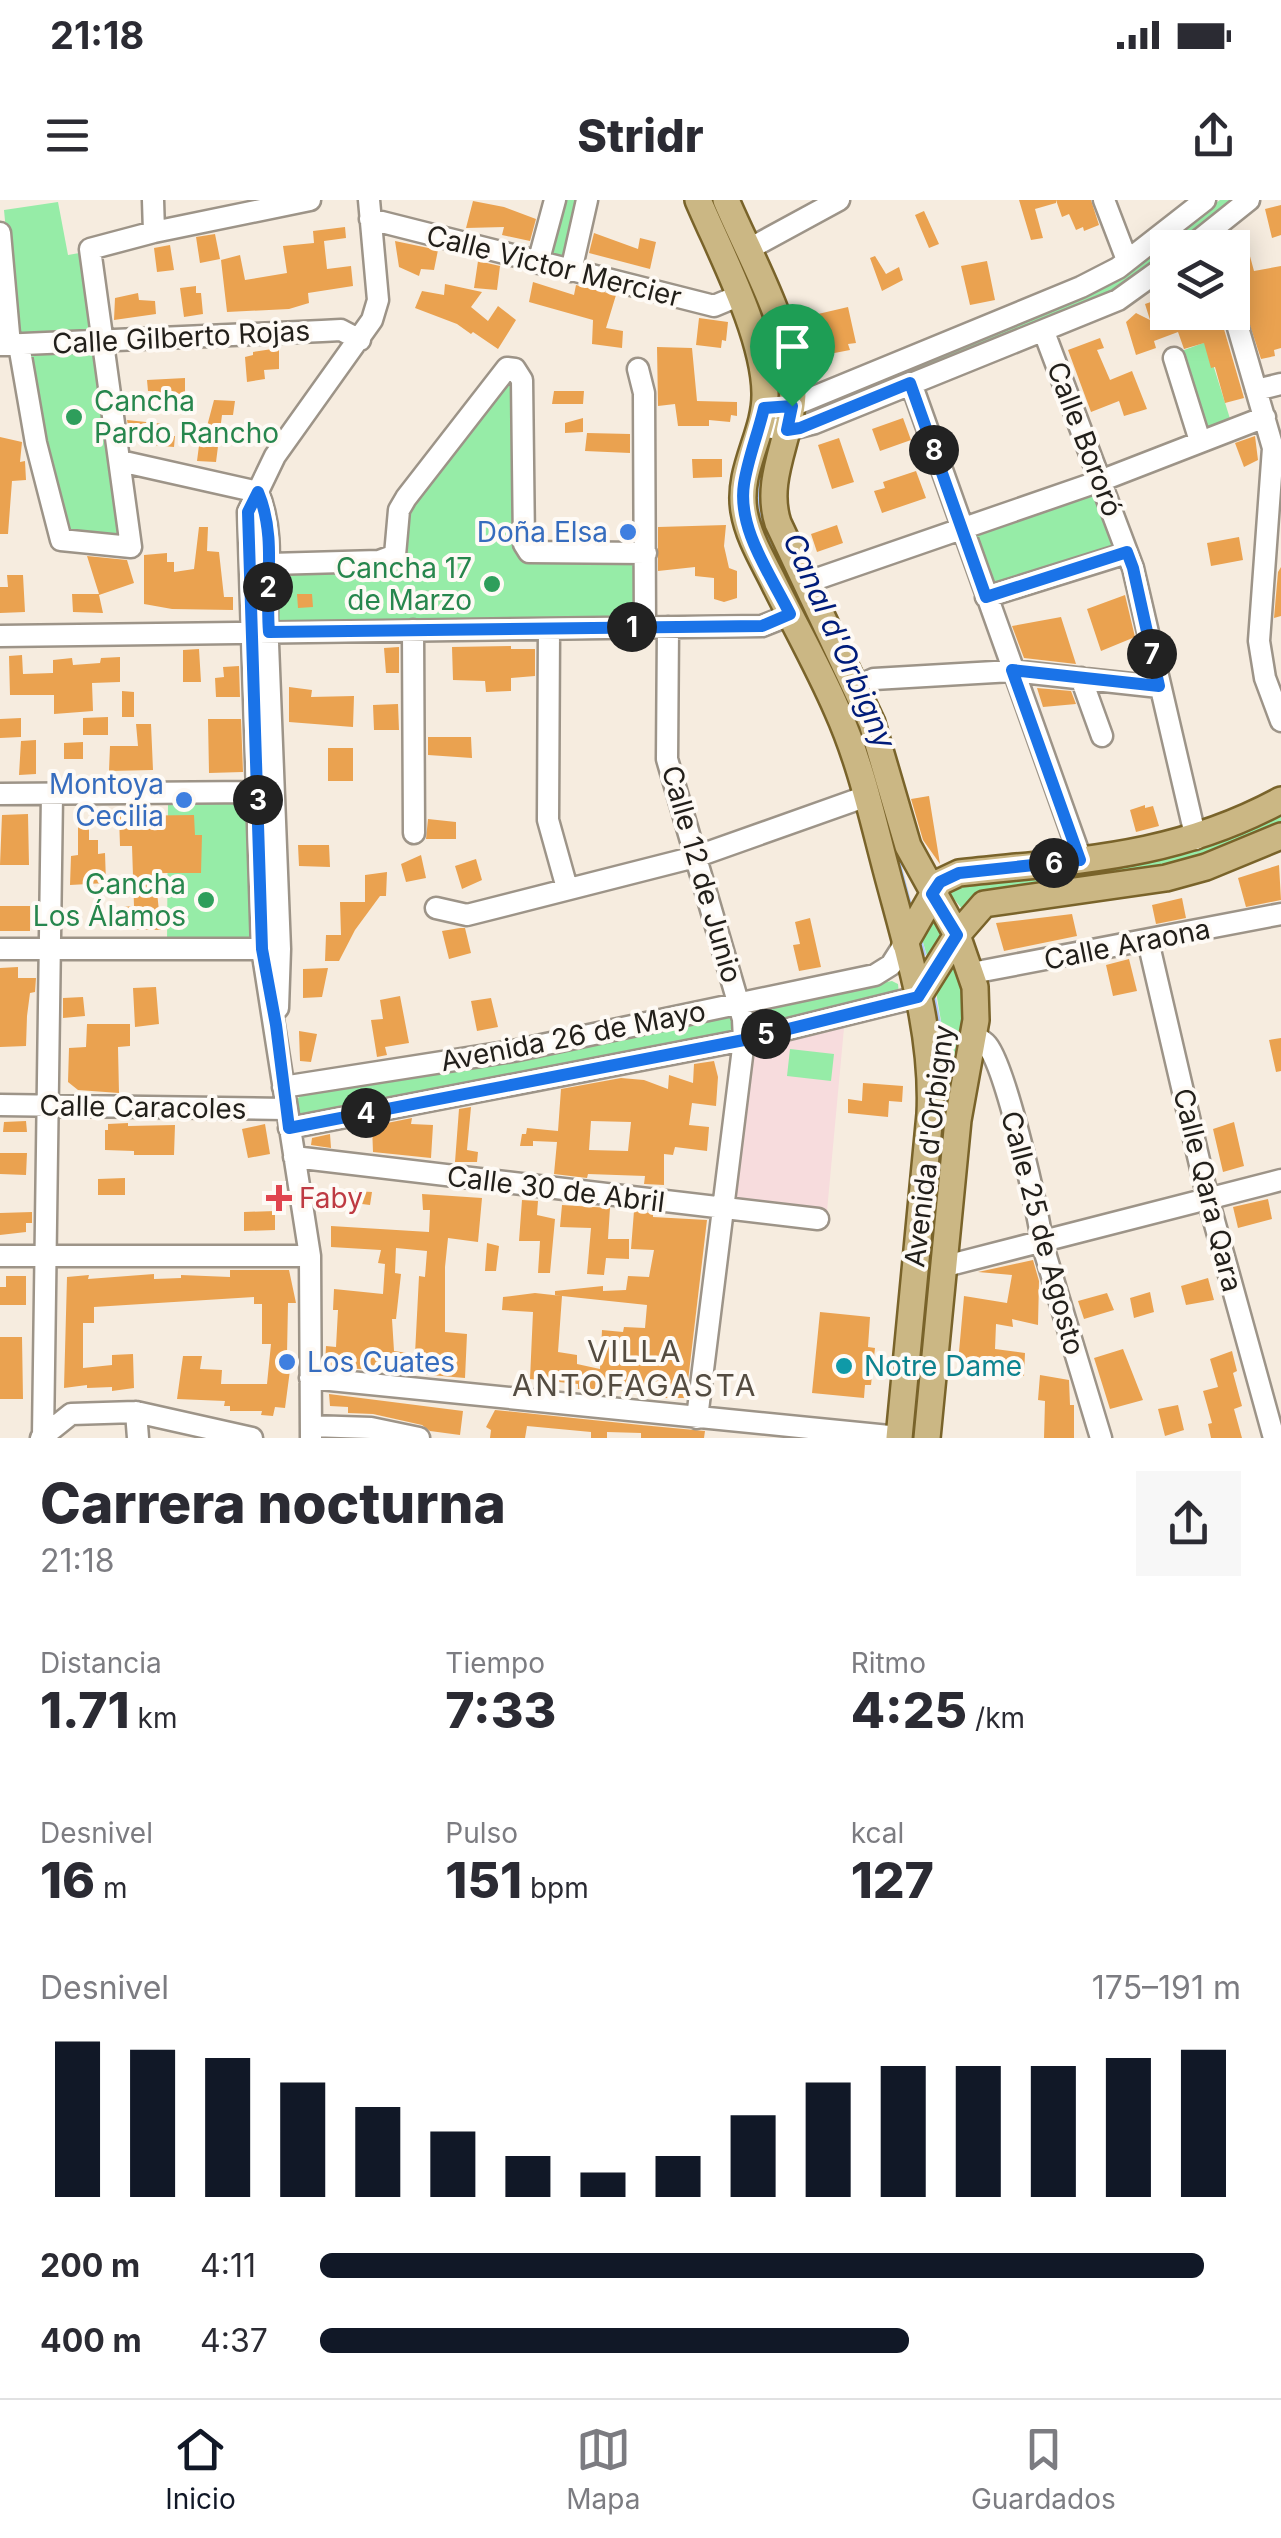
<!DOCTYPE html>
<html lang="es">
<head>
<meta charset="utf-8">
<style>
	body { margin:0; font-family:Inter,sans-serif; background:#f7f7f7; color:#2b2b33; height:100vh; display:flex; flex-direction:column; font-size:38px; white-space:nowrap }
	* { box-sizing:border-box; margin:0 }
	p { font-size:32px; color:#7c7c81 }
	.icon { flex:none; width:55px; height:55px; fill:none; stroke:currentColor; stroke-width:2; stroke-linecap:round; stroke-linejoin:round }
	.map { position:relative; height:1238px; overflow:hidden }
	.panel { display:flex; flex-direction:column; background:#fff; flex:1 }
	.panel>* { flex:none }
	.buttons { position:absolute; left:1150px; top:30px; display:grid; gap:20px }
	.buttons a { display:grid; place-items:center; width:100px; height:100px; border-radius:0px; background:#fff; box-shadow:0 5px 25px #0003; font-size:50px }
	.pin { position:absolute; display:grid; place-items:center; width:85px; height:85px; color:#fff; margin:-102px -42px; border-radius:50% 50% 50% 0; rotate:-45deg; box-shadow:0 0 10px #0007 }
	.pin .icon { rotate:45deg }
	.km { position:absolute; width:50px; height:50px; margin:-25px; border-radius:50%; background:#222; color:#fff; font-size:28px; line-height:50px; text-align:center }
	.round { display:grid; place-items:center; flex:none; width:105px; height:105px; border-radius:0px; background:#f7f7f7 }
	.summary { display:flex; align-items:center; justify-content:space-between; height:170px; padding:0 40px }
	h1 { font-size:55px; font-weight:800; line-height:75px }
	.stats { display:grid; grid-template-columns:repeat(3,1fr); gap:15px; height:170px; padding:10px 40px }
	.stats div { display:grid; align-content:center }
	.stats b { font-size:50px; font-weight:800 }
	.stats small { font-size:28px; font-weight:400 }
	.stats p { font-size:28px }
	.chart { height:280px; padding:20px 40px }
	.chart p { display:flex; justify-content:space-between }
	.chart svg { width:100%; height:180px; margin-top:10px; stroke:#111827; stroke-width:6 }
	ul { padding:0 40px; list-style:none; font-size:32px }
	li { display:grid; grid-template-columns:160px 120px 1fr; align-items:center; height:75px }
	li i { height:25px; border-radius:12px; background:#111827 }
	.status { display:flex; justify-content:space-between; align-items:center; height:70px; padding:0 50px; background:#fff; direction:ltr }
	.status svg { height:28px; fill:currentColor }
	header { display:flex; justify-content:space-between; align-items:center; height:130px; padding:0 40px; background:#fff; font-size:45px; font-weight:800 }
	.tab-bar { display:flex; justify-content:space-around; align-items:center; height:140px; border-top:2px solid #e1e1e2; background:#fff; font-size:28px; color:#7c7c81 }
	.tab-bar a { display:grid; justify-items:center; gap:5px }
	.tab-bar .selected { color:#111827 }
	.map>svg:first-child { display:block }
</style>
</head>
<body>
<div class="status"><b>21:18</b><svg viewBox="0 0 49 12"><path d="M0 12V9h3v3zM5 12V6h3v6zM10 12V3h3v9zM15 12V0h3v12zM26 1h20v11H26zM47 4h2v5h-2z"/></svg></div>
<header><svg class="icon" aria-label="menu" viewBox="0 0 24 24"><path d="M4 6h16M4 12h16M4 18h16"/></svg>Stridr<svg class="icon" aria-label="share" viewBox="0 0 24 24"><path d="M12 15V3M7 8l5-5 5 5M5 13v7h14v-7"/></svg></header>
<div class="map">
<svg width="1281" height="1238" viewBox="0 0 1281 1238">
	<rect width="100%" height="100%" fill="#f6ecdf"/>
	<path fill="#f7dcdd" d="M844,828L827,1011L736,1002L752,850Z"/>
	<path fill="#96eca7" d="M561,0H578L569,59L548,55Z
		M1220,0H1232L1107,95L815,211V207L1105,86Z
		M58,2L68,55L85,52L92,134L16,137L4,10Z
		M1206,142L1232,225L1203,236L1176,153Z
		M92,149L100,152L122,338L68,332L50,279L29,154Z
		M514,177L519,344L635,360V420L274,425V389L279,369L390,362L403,311L501,179Z
		M1093,292L1101,299L1117,347L995,388L972,335Z
		M168,603H248L256,741L167,745Z
		M1281,612V625L1183,664L964,711L947,691Z
		M936,722L944,734L934,754L927,756L920,732L926,724Z
		M955,755C975,806 958,859 949,911V867L935,786Z
		M892,781L898,784L899,794L760,827L751,823V808Z
		M730,814L734,823L729,833L297,917L293,903L304,893Z
		M790,849L834,854L831,881L787,876Z"/>
	<g fill="none" stroke-linecap="round" stroke-linejoin="round">
		<path stroke="#afc9fc" stroke-width="4" d="M728,35L742,67
			M758,109L774,150L780,191
			M768,248C761,275 757,296 762,323L836,476
			M853,512L864,540
			M884,607L911,709
			M920,739L924,754
			M914,1238L947,898L946,857L933,793"/>
	</g>
	<path fill="#eaa250" fill-rule="evenodd" d="M1019,0H1056V3L1035,9L1043,38L1031,40Z
		M1056,0H1091L1099,25L1084,31L1083,27L1076,30L1069,14L1062,17Z
		M473,1L504,7L536,19L530,41L502,35L504,27L466,28Z
		M1281,5V35L1272,38L1265,9Z
		M924,11L939,44L929,48L915,15Z
		M345,27L346,38L324,41L327,69L351,66L353,86L308,93L309,103L289,109L227,112L221,60L240,55L245,80L287,73L283,46L314,43L313,31Z
		M594,33L638,49L640,38L656,42L650,69L589,53Z
		M215,34L220,59L200,63L196,37Z
		M1244,34L1254,71L1281,66V148L1274,150L1275,156L1261,159L1240,95L1229,39Z
		M395,41L438,50L434,70L421,69L419,76L399,67Z
		M170,45L174,70L157,72L154,48Z
		M875,56L886,74L899,67L903,80L882,91L870,58Z
		M478,61L500,66L497,90L474,88Z
		M987,61L995,100L970,105L961,66Z
		M533,82L574,95L576,85L616,95L606,128L623,131L622,148L592,144L593,120L529,102Z
		M445,84L482,92L471,107L488,121L498,106L516,120L498,149L473,132L471,134L457,124L415,108L422,91L444,95Z
		M196,86V93H201L203,114L184,117L180,88Z
		M138,93L139,100L155,101L156,114L114,120L115,98Z
		M1168,96V112H1219L1244,198L1225,203L1215,167L1211,168L1204,143L1184,149L1178,132L1154,141L1156,148L1136,155L1126,122L1136,113L1150,120L1145,104Z
		M848,107L856,143L848,144L850,150L819,156L809,121L820,119L818,114Z
		M699,118L728,122L726,141L722,140L721,148L696,145Z
		M1100,138L1104,148L1097,150L1110,180L1132,171L1147,209L1124,216L1119,201L1091,212L1068,150Z
		M657,147L692,148L697,201L737,202V216L731,215L730,222L709,220V226H678L675,204L658,206Z
		M279,148V169L264,170L265,179L247,182L245,157L253,155V152Z
		M185,178V196L151,195L152,191H148L147,180Z
		M554,191H584L583,204H552Z
		M214,200L235,201L233,215H222L216,262L197,261L201,230H206Z
		M583,218V232L565,233V223Z
		M903,218L911,240L880,251L872,229Z
		M127,220L165,224V232L129,231Z
		M587,233L630,234V253L585,251Z
		M175,236L174,247L140,244V238Z
		M1255,236L1258,260L1244,267L1235,243Z
		M0,237L22,242L20,262L25,261L26,280L12,281L8,334H0Z
		M839,238L854,282L832,289L818,245Z
		M692,259H722V277L693,278Z
		M916,271L926,298L882,313L874,291L885,288L883,282Z
		M726,325L724,346L729,368L737,371V398L724,402L714,399V378L695,376V367L658,371V327Z
		M837,325L843,343L817,352L811,334Z
		M199,327H208L207,351L219,352L224,397H233V410L172,409L144,404V355L167,353V362H174V372L194,369Z
		M1239,337L1243,360L1211,366L1207,343Z
		M87,356L127,360L134,383L99,395L103,413L73,412L72,394H99Z
		M1281,367V416L1274,418L1278,372Z
		M7,375H23L25,412L0,413V387H8Z
		M297,394H312L313,407L298,408Z
		M1125,395L1135,437L1101,451L1087,409Z
		M1061,417L1076,464L1024,458L1012,426Z
		M511,446V449H535V476L511,478V491L486,492L485,481L453,480L452,447Z
		M399,447V473H386L384,448Z
		M199,449L201,482H183V450Z
		M22,455L23,474L53,473V460L72,458L73,465L100,463L101,458L120,457V482L92,483L93,511L54,514V495H10L9,456Z
		M239,466L240,497H216L215,478L224,477L223,467Z
		M289,487L312,490L311,497L354,496L353,527L289,522Z
		M1037,488L1071,491L1076,504L1043,507Z
		M122,491L134,492V517H122Z
		M398,504L399,530H374L373,505Z
		M108,517V535H83V518Z
		M21,518V537L0,538V519Z
		M208,519H241L243,572L209,573Z
		M136,524H151L153,570L109,571L110,546H138Z
		M428,537H471L472,558L428,555Z
		M36,540V574L19,575L21,541Z
		M83,542V559H64V543Z
		M328,548H353V581H328Z
		M929,596L940,664L923,640L911,599Z
		M1145,605V608L1153,606L1159,626L1136,632L1130,610Z
		M28,614L29,665H0L2,615Z
		M194,615L195,635H202L201,673H155L161,730L122,729V707L134,706L132,646H120L119,616Z
		M428,619L456,622V639H426Z
		M78,627H89V640H98V654L105,653L106,683L70,685L71,656L78,655Z
		M298,645H329L330,667L299,666Z
		M421,655L426,678L406,682L401,664Z
		M476,659L482,680L462,689L455,666Z
		M1279,665L1281,700L1246,707L1238,678Z
		M387,672L386,696H380L355,730L339,761H325L326,735H341L340,702H365V675Z
		M1182,698L1186,718L1156,724L1152,705Z
		M0,706H30V731H0Z
		M1072,714L1077,736L1004,751L996,723Z
		M810,718L821,767L799,771L793,745L800,744L795,722Z
		M460,728H465L471,753L449,759L442,731Z
		M1129,759L1137,791L1113,796L1106,765Z
		M18,767V778H36L35,792L30,793L27,816L26,846L0,847V768Z
		M328,768L322,797L303,798V769Z
		M156,787L159,824L135,827L133,788Z
		M400,796L409,843L385,847L387,855L377,857L371,820L383,819L380,800Z
		M83,797L85,816L63,818V798Z
		M491,798L498,827L477,831L471,801Z
		M87,824H130V846L118,847L119,893L78,890L68,882L69,848L86,847Z
		M299,831L317,834L311,862L300,861Z
		M1281,838V871L1276,872L1269,840Z
		M714,861L718,877L716,906L692,903L689,925L709,927L707,951L675,947L673,955L664,954V985L644,984L645,976L588,974L587,978L554,974L557,942L533,941V946H520L522,934H526L527,928L558,931L561,889L621,878L644,880L668,889L669,875L693,883L694,864ZM591,921L631,922L628,951L589,950Z
		M863,883L903,886L902,902L889,901L888,917L848,913V899L862,901Z
		M471,907L467,950L478,952L477,962H455L459,909Z
		M412,918L411,924L433,925L431,958L373,952L372,926Z
		M26,921L27,932H3L4,922Z
		M1234,922L1244,966L1223,972L1213,929Z
		M128,923V926L175,925L174,955H134V951L105,950V930H108V924Z
		M265,924L270,954L248,958L242,929Z
		M330,934L331,948L311,945L312,938Z
		M0,953H27L26,975L0,974Z
		M125,978V995H98V979Z
		M355,991L372,992L370,1005L354,1003Z
		M422,994L482,998L478,1042L448,1038L445,1067V1132L467,1134L465,1178L325,1166L326,1146L336,1147L338,1110H333L334,1089L383,1094L385,1064L378,1063L381,1050L331,1047V1026L429,1032L430,1010H423ZM396,1048L427,1051L425,1077L419,1076L415,1154L394,1151L392,1119H396L401,1074L395,1073Z
		M1268,999L1272,1019L1238,1028L1233,1007Z
		M522,1000L538,1001L537,1015L555,1019L550,1073H538L540,1041H519Z
		M562,1005L610,1008L608,1039H629V1059L606,1058L604,1075L587,1074L591,1028L560,1027Z
		M275,1011V1030L244,1031V1012Z
		M634,1011L653,1013V1017L707,1020L686,1198H659V1195L617,1190V1182H596L595,1189H578V1184L530,1179L533,1112L502,1110L503,1097L535,1093L562,1096L555,1095V1091L603,1086V1091L626,1090L628,1076L649,1077L654,1050L631,1049ZM562,1096L647,1105L645,1128L624,1127L623,1132L602,1130L600,1169L577,1164V1155L558,1152Z
		M32,1012V1023H26V1032L0,1035V1013Z
		M487,1043L499,1046L496,1071H485Z
		M1033,1060L1039,1081L1038,1125L1012,1119L1013,1127L996,1124L995,1149L1025,1153L1024,1176L1012,1174V1168L958,1163L964,1096L1007,1103L1012,1075L978,1072Z
		M230,1070H289L296,1103H288L287,1154L292,1155L285,1208L275,1207L273,1216L261,1215L262,1211H230V1206H224L225,1201L177,1199L183,1156H202L200,1169L222,1170L221,1184H267L271,1144H262V1104H254V1097L94,1107V1123H83V1168L112,1165V1155L133,1154L134,1188L112,1191V1187L87,1188V1185L64,1188L67,1077L89,1075L88,1079L154,1074V1079L181,1078V1075L230,1077Z
		M6,1076H26V1105H0V1087H6Z
		M1208,1078L1214,1100L1186,1105L1181,1086Z
		M1150,1092L1154,1112L1134,1118L1130,1098Z
		M1107,1093L1114,1110L1084,1119L1078,1101Z
		M820,1112L870,1117L868,1147L875,1148L871,1185H865L864,1198L812,1193Z
		M0,1137H22L23,1199H0Z
		M1123,1149L1143,1200L1110,1209L1094,1158Z
		M1232,1151L1237,1171L1233,1173L1242,1206L1234,1209L1242,1238H1211L1208,1224L1212,1223L1203,1191L1218,1187L1210,1159Z
		M1040,1175L1069,1180L1070,1205H1074V1238H1044L1045,1201L1038,1200Z
		M329,1194L463,1211L460,1235L430,1231L422,1225L373,1214L348,1213V1207L330,1206Z
		M1178,1205L1184,1230L1165,1236L1158,1209Z
		M495,1210L641,1225V1233L607,1232V1238H591V1232L527,1226L525,1238H490L491,1230L486,1227Z
		M641,1225L705,1231L704,1238H641Z"/>
	<g fill="none" stroke-linecap="round" stroke-linejoin="round">
		<g stroke="#9d9488" stroke-width="25">
			<path id="minor" d="M153,0L154,32
				M1104,0L1127,60
				M370,19L714,106L738,96
				M0,33L10,145
				M1189,48L1249,0
				M747,50L839,0
				M538,63L555,0
				M571,71L587,0
				M1232,107L1273,248L1259,441L1265,478L1281,521
				M1044,132L1133,368L1196,639
				M0,145L322,131L341,130L360,140
				M19,145L36,243L61,340L131,347L90,49L154,32L310,0
				M1174,158L1200,241
				M638,169L644,193L645,427
				M911,183L1081,659
				M1256,190L1281,184
				M764,209L792,206L1081,87L1118,68L1205,0
				M760,226L787,230L815,223L1118,100L1168,64
				M120,261L258,292
				M258,292C275,333 267,375 267,418L280,749L278,808
				M270,364L379,361L395,355L399,310L406,298L507,168L515,169L522,180L524,344L529,352L646,353
				M805,383L1100,281L1265,217
				M986,397L1127,353
				M668,427L667,559L743,819L744,840L697,1218
				M549,429L548,620L567,688
				M413,430L414,633
				M0,436L762,426L790,415
				M1081,478L1102,536
				M856,487L874,479L1012,471L1159,487
				M0,594L268,592
				M436,708L467,715L695,657L867,596
				M1148,741L1208,999L1274,1238
				M0,749H273
				M972,773L1281,714
				M974,837C980,840 982,839 987,845C1006,868 1038,1009 1042,1043L1101,1238
				M283,887L513,851L875,775L891,765L905,743
				M0,905L285,909
				M289,928L744,840L918,797
				M294,957L818,1019
				M0,1056H310
				M942,1067L1281,980
				M310,1178L899,1237
				M136,1212L138,1238
				M311,1226L371,1228L419,1238
				M43,1236L52,594
				M41,1238L71,1214L136,1212L252,1238
				M311,1238L310,1056L262,749L248,312L275,256L372,120L378,100L369,0"/>
		</g>
		<g stroke="#79632a" stroke-width="30">
			<path id="major" d="M698,0C721,54 764,135 765,193C766,233 737,269 744,311C748,336 762,359 773,381C794,424 818,466 837,510C860,561 872,616 886,669C907,749 934,831 930,914L899,1238
				M726,0C749,55 792,128 793,188C794,235 763,277 778,323L872,523L908,646L957,735L975,787L976,820L958,920L927,1238
				M905,743L940,682L959,673C1077,660 1174,658 1281,600
				M918,797L957,735L984,704L1166,678L1206,667L1281,636"/>
		</g>
		<use href="#minor" stroke="#fff" stroke-width="20"/>
		<use href="#major" stroke="#cbb784" stroke-width="25"/>
	</g>
	<g fill="none" stroke-linecap="round" stroke-linejoin="round">
		<g stroke="#fff" stroke-width="20">
			<path id="route" d="M910,183L986,397L1127,352L1133,368L1159,486L1012,470L1080,660L959,673L940,682L932,694L957,735L918,797L744,840L289,928L276,825L262,749L248,312L258,292C277,337 265,385 269,432L762,426L790,414C771,375 737,329 744,284C748,258 758,234 764,208L792,206L787,230L800,228Z"/>
		</g>
		<use href="#route" stroke="#1a73e8" stroke-width="12"/>
	</g>
	<g fill="#2e9e5b" stroke="#fefaf5" stroke-width="4">
		<circle cx="74" cy="217" r="10"/>
		<circle cx="492" cy="384" r="10"/>
		<circle cx="206" cy="700" r="10"/>
	</g>
	<g fill="#3f7fe0" stroke="#fefaf5" stroke-width="4">
		<circle cx="628" cy="332" r="10"/>
		<circle cx="184" cy="600" r="10"/>
		<circle cx="287" cy="1162" r="10"/>
	</g>
	<path fill="#e0444e" stroke="#fefaf5" stroke-width="4" d="M274 983h10v10h10v10h-10v10h-10v-10h-10v-10h10z"/>
	<circle fill="#0f9aa8" stroke="#fefaf5" stroke-width="4" cx="844" cy="1166" r="10"/>
	<g text-anchor="middle" stroke-width="8" stroke-linejoin="round" paint-order="stroke">
		<g font-size="28" fill="#221f1a" stroke="#fefaf5">
			<text transform="translate(554 66) rotate(14)" y="10">Calle Victor Mercier</text>
			<text transform="translate(181 137) rotate(-3)" y="10">Calle Gilberto Rojas</text>
			<text transform="translate(1085 239) rotate(69)" y="10">Calle Bororó</text>
			<text transform="translate(702 674) rotate(74)" y="10">Calle 12 de Junio</text>
			<text transform="translate(1127 744) rotate(-11)" y="10">Calle Araona</text>
			<text transform="translate(573 836) rotate(-11)" y="10">Avenida 26 de Mayo</text>
			<text transform="translate(143 907) rotate(1)" y="10">Calle Caracoles</text>
			<text transform="translate(929 946) rotate(-83)" y="10">Avenida d'Orbigny</text>
			<text transform="translate(556 989) rotate(7)" y="10">Calle 30 de Abril</text>
			<text transform="translate(1208 990) rotate(76)" y="10">Calle Qara Qara</text>
			<text transform="translate(1043 1033) rotate(75)" y="10">Calle 25 de Agosto</text>
		</g>
		<g font-size="28" fill="#27864d" stroke="#fefaf5" text-anchor="end">
			<text x="94" y="211" text-anchor="start">Cancha<tspan x="94" dy="32">Pardo Rancho</tspan></text>
			<text x="472" y="378">Cancha 17<tspan x="472" dy="32">de Marzo</tspan></text>
			<text x="186" y="694">Cancha<tspan x="186" dy="32">Los Álamos</tspan></text>
		</g>
		<g font-size="28" fill="#366cbe" stroke="#fefaf5" text-anchor="end">
			<text x="608" y="342">Doña Elsa</text>
			<text x="164" y="594">Montoya<tspan x="164" dy="32">Cecilia</tspan></text>
			<text x="307" y="1172" text-anchor="start">Los Cuates</text>
		</g>
		<g font-size="28" fill="#be3a42" stroke="#fefaf5" text-anchor="start">
			<text x="299" y="1008">Faby</text>
		</g>
		<g font-size="28" fill="#0d838f" stroke="#fefaf5" text-anchor="start">
			<text x="864" y="1176">Notre Dame</text>
		</g>
		<g font-size="30" font-style="italic" fill="#001c7a" stroke="#fefaf5">
			<text transform="translate(839 441) rotate(66)" y="10">Canal d'Orbigny</text>
		</g>
		<g font-size="30" letter-spacing="2.5" fill="#544c41" stroke="#fefaf5">
			<text x="635" y="1162">VILLA<tspan x="635" dy="34">ANTOFAGASTA</tspan></text>
		</g>
	</g>
</svg>
<div class="buttons">
<a><svg class="icon" aria-label="layers" viewBox="0 0 24 24"><path d="M12 4l9 5-9 5-9-5zM3 14l9 5 9-5"/></svg></a>
</div>
<div class="pin" style="left:792px;top:206px;background:#1e9e55"><svg class="icon" aria-label="arrive" viewBox="0 0 24 24"><path d="M6 21V4h12l-3 4 3 4H6"/></svg></div>
<b class="km" style="left:632px;top:427px">1</b>
<b class="km" style="left:268px;top:387px">2</b>
<b class="km" style="left:258px;top:600px">3</b>
<b class="km" style="left:366px;top:913px">4</b>
<b class="km" style="left:766px;top:834px">5</b>
<b class="km" style="left:1054px;top:663px">6</b>
<b class="km" style="left:1152px;top:454px">7</b>
<b class="km" style="left:934px;top:250px">8</b>
</div>
<section class="panel">
<div class="summary"><div><h1>Carrera nocturna</h1><p>21:18</p></div><a class="round"><svg class="icon" aria-label="share" viewBox="0 0 24 24"><path d="M12 15V3M7 8l5-5 5 5M5 13v7h14v-7"/></svg></a></div>
<div class="stats">
<div><p>Distancia</p><b>1.71<small> km</small></b></div>
<div><p>Tiempo</p><b>7:33</b></div>
<div><p>Ritmo</p><b>4:25<small> /km</small></b></div>
</div>
<div class="stats">
<div><p>Desnivel</p><b>16<small> m</small></b></div>
<div><p>Pulso</p><b>151<small> bpm</small></b></div>
<div><p>kcal</p><b>127</b></div>
</div>
<div class="chart"><p><span>Desnivel</span>175–191 m</p>
<svg viewBox="0 0 160 44" preserveAspectRatio="none"><path d="M5 44V6M15 44V8M25 44V10M35 44V16M45 44V22M55 44V28M65 44V34M75 44V38M85 44V34M95 44V24M105 44V16M115 44V12M125 44V12M135 44V12M145 44V10M155 44V8"/></svg>
</div>
<ul>
<li><b>200 m</b>4:11<i style="width:96%"></i></li>
<li><b>400 m</b>4:37<i style="width:64%"></i></li>
</ul>
</section>
<nav class="tab-bar">
<a class="selected"><svg class="icon" aria-label="home" viewBox="0 0 24 24"><path d="M3 11l9-7 9 7M6 9v11h12V9"/></svg>Inicio</a>
<a><svg class="icon" aria-label="map" viewBox="0 0 24 24"><path d="M3 6l6-2 6 2 6-2v14l-6 2-6-2-6 2zM9 4v14M15 6v14"/></svg>Mapa</a>
<a><svg class="icon" aria-label="saved" viewBox="0 0 24 24"><path d="M7 4h10v16l-5-4-5 4z"/></svg>Guardados</a>
</nav>
</body>
</html>
